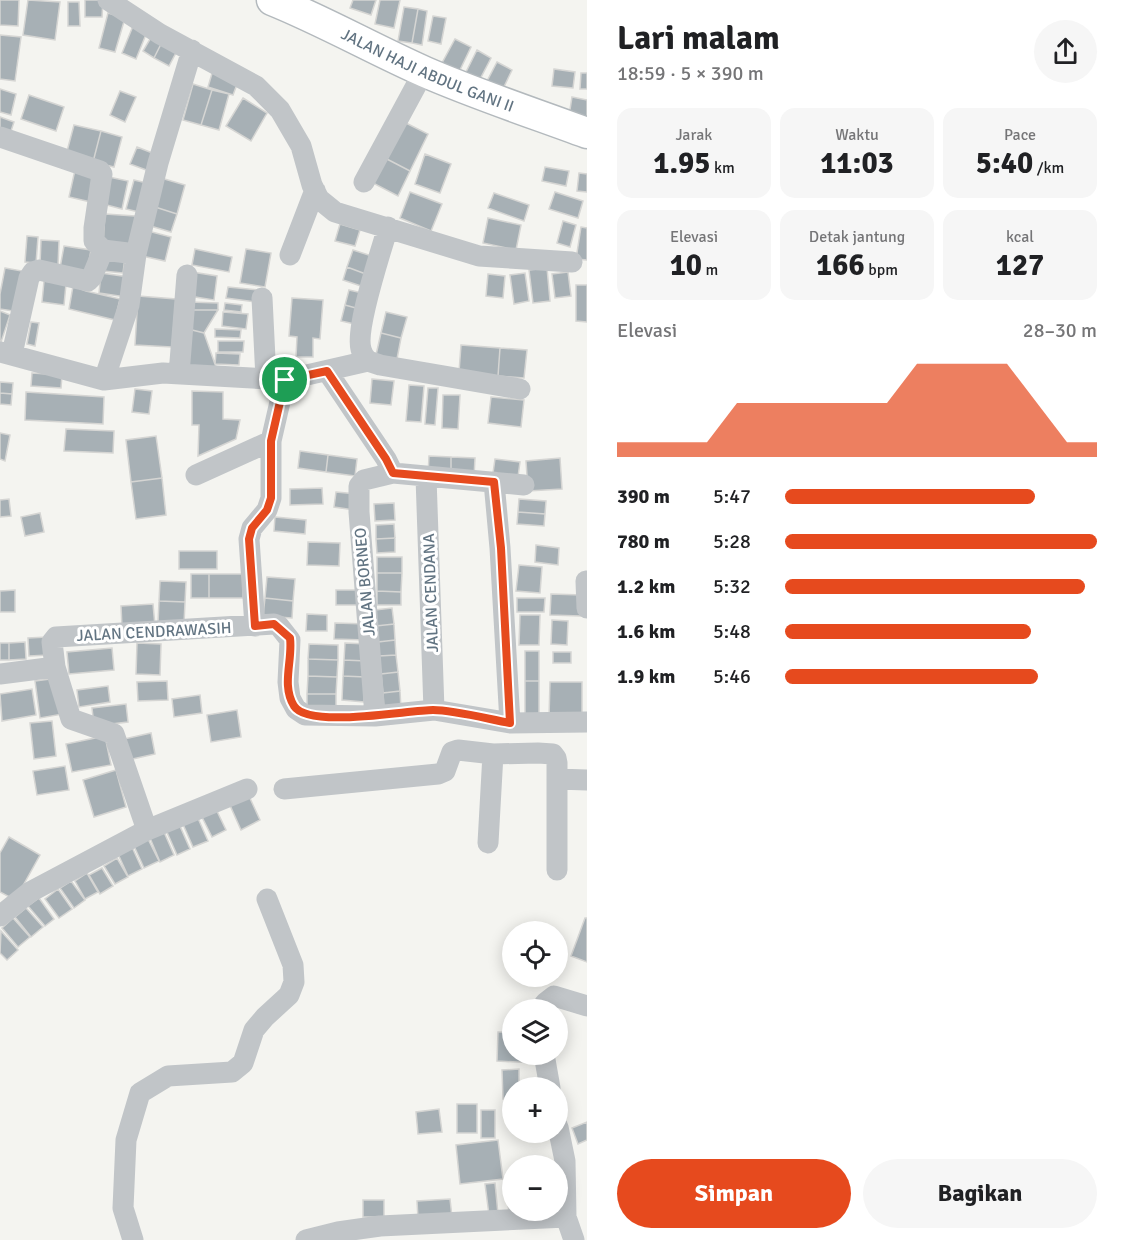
<!DOCTYPE html>
<html lang="id">
<head>
<meta charset="utf-8">
<style>
	body { margin:0; font-family:Signika,sans-serif; background:#f6f6f6; color:#202124; height:100vh; display:flex; flex-direction:column; font-size:22px; white-space:nowrap }
	* { box-sizing:border-box; margin:0 }
	p { font-size:20px; color:#757577 }
	.icon { flex:none; width:33px; height:33px; fill:none; stroke:currentColor; stroke-width:2; stroke-linecap:round; stroke-linejoin:round }
	.map { position:relative; flex:1; overflow:hidden }
	.panel { display:flex; flex-direction:column; background:#fff; width:540px }
	.panel>* { flex:none }
	.controls { position:absolute; left:502px; top:921px; display:grid; gap:12px }
	.controls a { display:grid; place-items:center; width:66px; height:66px; border-radius:50%; background:#fff; box-shadow:0 3px 15px #0003; font-size:30px }
	.pin { position:absolute; display:grid; place-items:center; width:51px; height:51px; color:#fff; margin:-26px; border:3px solid #fff; border-radius:50%; box-shadow:0 2px 6px #0007 }
	.round { display:grid; place-items:center; flex:none; width:63px; height:63px; border-radius:32px; background:#f6f6f6 }
	.headline { display:flex; align-items:center; justify-content:space-between; height:102px; padding:0 30px }
	h1 { font-size:33px; font-weight:700; line-height:45px }
	.stats { display:grid; grid-template-columns:repeat(3,1fr); gap:9px; height:102px; padding:6px 30px }
	.stats div { display:grid; align-content:center; border-radius:15px; background:#f6f6f6; text-align:center }
	.stats b { font-size:30px; font-weight:700 }
	.stats small { font-size:16px; font-weight:400 }
	.stats p { font-size:16px }
	.chart { height:168px; padding:12px 30px }
	.chart p { display:flex; justify-content:space-between }
	.chart svg { width:100%; height:108px; margin-top:6px; fill:#e64a1e; opacity:.7 }
	.cta { display:flex; gap:12px; margin-top:auto; padding:12px 30px }
	.cta a { flex:1; height:69px; border-radius:36px; background:#e64a1e; color:#fff; font-size:24px; font-weight:700; line-height:69px; text-align:center }
	.cta a+a { background:#f6f6f6; color:#202124 }
	ul { padding:0 30px; list-style:none; font-size:20px }
	li { display:grid; grid-template-columns:96px 72px 1fr; align-items:center; height:45px }
	li i { height:15px; border-radius:8px; background:#e64a1e }
	main { display:flex; flex:1; min-height:0 }
	.map>svg:first-child { display:block }
</style>
</head>
<body>
<main>
<div class="map">
<svg width="587" height="1240" viewBox="0 0 587 1240">
	<rect width="100%" height="100%" fill="#f4f4f0"/>
	<path fill="#a7b0b5" stroke="#d5d5d3" stroke-width="1.5" d="M0,0H19L18,26L0,25Z
		M28,0L60,2L55,40L23,35Z
		M85,0H103L102,17H85Z
		M353,0H376L371,15L350,8Z
		M380,0H400L394,28L375,24Z
		M68,2H79L80,26H68Z
		M404,7L418,9L412,43L398,41Z
		M418,9L427,11L422,45L412,43Z
		M108,13L125,18L115,52L99,48Z
		M433,16L446,18L441,44L428,41Z
		M133,26L147,32L136,59L122,53Z
		M153,34L163,40L154,58L143,51Z
		M0,35L21,37L15,81L0,79Z
		M455,39L471,47L459,72L442,63Z
		M163,40L178,49L169,66L154,58Z
		M477,50L491,58L478,83L464,76Z
		M497,62L512,70L501,93L485,85Z
		M554,69L575,72L573,88L552,86Z
		M213,70L239,79L233,95L208,87Z
		M581,73H587V89H580Z
		M193,84L212,90L201,125L183,120Z
		M0,89L16,94L11,115L0,112Z
		M212,90L229,94L219,130L201,125Z
		M120,91L136,97L125,122L110,115Z
		M29,95L64,107L56,131L21,119Z
		M572,97L587,100V119L569,116Z
		M243,98L267,113L251,141L226,126Z
		M0,117L14,122L10,134L0,131Z
		M400,120L428,134L410,171L383,157Z
		M74,125L101,131L93,162L66,155Z
		M101,131L122,137L114,167L93,162Z
		M137,147L155,154L149,171L130,164Z
		M425,154L451,164L440,193L415,184Z
		M383,157L410,171L398,196L371,182Z
		M545,167L569,171L566,186L542,181Z
		M75,170L101,176L95,203L69,197Z
		M579,173L587,174V192L577,191Z
		M109,177L128,181L122,209L103,204Z
		M161,178L185,185L177,214L152,206Z
		M134,180L151,184L143,213L126,209Z
		M410,192L442,204L431,231L400,218Z
		M555,192L583,201L578,218L549,209Z
		M494,193L529,205L524,221L488,208Z
		M152,206L177,214L171,232L147,225Z
		M105,214L135,216L133,245L103,243Z
		M488,218L521,225L516,250L483,243Z
		M563,221L576,225L570,247L557,243Z
		M340,224L360,230L355,246L335,241Z
		M581,227L587,228V260L576,259Z
		M148,231L171,237L165,261L142,256Z
		M27,236L38,237L36,263L25,262Z
		M41,240L59,241L58,266L40,265Z
		M64,246L91,250L87,272L60,268Z
		M195,249L232,257L229,272L192,265Z
		M246,249L271,253L265,287L240,283Z
		M353,250L378,258L371,276L347,267Z
		M104,255L125,257L123,273L103,271Z
		M347,267L371,276L367,288L343,280Z
		M5,268L22,271L13,311L0,309V294Z
		M547,268L550,301L533,303L529,270Z
		M192,272L217,276L214,300L189,296Z
		M568,272L571,296L555,298L552,274Z
		M101,273L129,277L126,297L99,293Z
		M525,273L529,301L514,304L510,275Z
		M488,274L505,276L503,298L486,296Z
		M44,281L66,284L64,305L42,302Z
		M576,285H587V322L576,321Z
		M73,286L86,291L120,299L115,320L69,309Z
		M228,287L258,290L256,302L226,298Z
		M349,290L367,294L363,310L345,305Z
		M138,296L176,299L172,347L135,345Z
		M292,298L323,300L320,339L313,338V357H296L297,337L289,336Z
		M189,302L218,303V310H189Z
		M225,303L242,305L241,312L224,310Z
		M345,305L363,310L359,325L341,321Z
		M189,310H218L204,333L188,329Z
		M0,311L10,315L0,345Z
		M223,312L248,314L246,329L222,326Z
		M386,312L407,317L401,338L381,333Z
		M31,322L39,323L35,346L27,344Z
		M188,329L204,333L216,367L187,366Z
		M215,329L241,330L240,338L215,337Z
		M381,333L401,338L397,359L376,355Z
		M218,341H244L243,352H218Z
		M461,345L500,348L498,376L459,372Z
		M500,348L527,350L524,378L498,376Z
		M216,353L240,354L239,365L215,364Z
		M32,373L62,375L61,388L31,386Z
		M372,379L394,381L391,405L370,403Z
		M0,382L13,383L12,394L0,393Z
		M409,385L424,386L421,422L406,421Z
		M428,388H438L435,425L425,424Z
		M135,389L152,391L149,414L132,412Z
		M192,391L223,392V419L240,420L236,439L198,456L199,425H192Z
		M26,392L104,397L103,424L25,420Z
		M0,393L12,394L11,405L0,404Z
		M443,395H460L458,429L442,428Z
		M491,397L524,400L521,427L488,423Z
		M66,429L114,431L113,453L64,451Z
		M0,433L10,435L5,461L0,459Z
		M156,436L162,478L131,482L126,440Z
		M300,451L328,455L326,472L298,468Z
		M328,455L357,459L355,476L326,472Z
		M429,456L451,457V476L428,475Z
		M451,457L475,458L474,477L451,476Z
		M560,458L562,489L528,491L526,461Z
		M495,459L520,462L517,484L492,480Z
		M162,478L166,515L136,519L131,482Z
		M322,488L323,504L290,505V489Z
		M336,492L357,494L354,510L334,507Z
		M9,499L11,516L0,517V500Z
		M519,499L546,501L545,514L518,512Z
		M394,503L395,520L375,521L374,504Z
		M518,512L545,514L544,526L517,524Z
		M40,513L44,532L25,536L21,517Z
		M275,517L306,520L305,534L274,531Z
		M394,524L395,538L376,539V525Z
		M395,538V552L377,553L376,539Z
		M308,542L340,543L339,566L307,565Z
		M536,545L559,548L558,565L535,562Z
		M179,551H217V569H179Z
		M377,557H402V573H377Z
		M519,565L542,567L540,593L516,591Z
		M377,573H402L401,592L377,591Z
		M191,574H209V598H191Z
		M209,574H243V598H209Z
		M267,577L295,579L293,601L265,598Z
		M160,581L186,582L185,602L159,601Z
		M15,590V612H0V591Z
		M336,590H361V605H336Z
		M377,591L401,592V605H377Z
		M551,594L582,595L581,616L550,615Z
		M265,598L293,601L292,618L263,616Z
		M517,598H545L544,612H517Z
		M159,601L185,602L184,624L158,623Z
		M153,604L155,626L122,628L121,606Z
		M392,608L394,624L376,626L375,610Z
		M307,614L327,615V631H306Z
		M520,615H540L539,645H519Z
		M552,620L568,621L567,645L551,644Z
		M335,623L367,624L366,640L334,639Z
		M394,624L395,640L378,642L376,626Z
		M48,637L49,655L29,656L28,638Z
		M395,640L396,655L379,656L378,642Z
		M25,642L26,659L9,660V643Z
		M0,643H9V660H0Z
		M137,643L161,644L160,675L136,674Z
		M345,643L367,644L366,661L344,660Z
		M309,644L338,645V660L308,659Z
		M112,648L114,670L69,674L67,652Z
		M525,651H539V681H525Z
		M553,652H571V663H553Z
		M396,655L398,672L381,674L379,656Z
		M308,659L338,660L337,677L308,676Z
		M344,660L366,661L365,677L343,676Z
		M398,672L400,691L383,693L381,674Z
		M308,676L337,677L336,694H307Z
		M343,676L365,677L364,702L342,700Z
		M58,678L63,714L40,718L35,681Z
		M167,681L168,700L138,701L137,682Z
		M525,681H539V722H525Z
		M550,682H582V717H549Z
		M108,686L110,702L79,707L77,690Z
		M32,689L36,715L2,721L0,694Z
		M400,691L401,709L384,711L383,693Z
		M307,694H336V713L307,712Z
		M200,695L202,713L174,717L172,699Z
		M126,704L128,722L94,726L92,708Z
		M237,710L241,737L211,742L207,715Z
		M52,721L56,756L34,759L30,723Z
		M151,733L155,754L128,760L124,739Z
		M105,736L111,765L72,772L66,744Z
		M65,766L69,790L37,795L33,771Z
		M116,770L126,807L94,817L83,780Z
		M248,794L260,820L241,830L229,803Z
		M215,807L226,830L212,837L201,815Z
		M197,816L208,841L193,847L182,822Z
		M179,824L190,849L177,855L166,830Z
		M164,832L174,855L160,862L150,838Z
		M9,837L40,855L15,900L0,892V853Z
		M148,839L159,861L144,868L134,846Z
		M132,847L142,869L128,876L118,854Z
		M117,858L128,877L115,884L104,866Z
		M102,868L113,886L100,894L89,875Z
		M87,873L98,892L85,899L75,881Z
		M71,881L85,900L74,908L60,888Z
		M58,889L72,909L59,918L45,899Z
		M39,898L54,919L45,926L28,906Z
		M26,908L43,927L31,937L15,917Z
		M13,918L30,937L18,947L2,928Z
		M585,918H587V962L571,956Z
		M1,931L18,950L7,960L0,953Z
		M498,1032H513V1054H535V1063L497,1061Z
		M519,1069V1088H513V1099H503L502,1070Z
		M457,1104H477V1133H457Z
		M439,1109L442,1132L418,1134L416,1112Z
		M481,1110H495V1138H481Z
		M587,1122V1140L578,1144L572,1128Z
		M498,1140L503,1179L460,1184L456,1145Z
		M506,1181H513V1210L509,1214Z
		M495,1183L498,1214L489,1215L485,1184Z
		M450,1199L452,1217L418,1219L417,1201Z
		M363,1200H384V1217H363Z"/>
	<g fill="none" stroke-linecap="round" stroke-linejoin="round">
		<g stroke="#b3b9bd" stroke-width="33">
			<g id="secondary">
				<path id="s1" d="M272,0C324,21 373,49 425,72C478,95 533,113 587,133"/>
			</g>
		</g>
		<path stroke="#c1c5c8" stroke-width="21" d="M108,0L160,34L256,86L280,110L301,146L312,185L319,199L335,212L479,256L572,262
			M0,137L100,171L102,174L94,228V241L103,250L136,254
			M364,182L424,71
			M388,227C381,251 355,328 361,349C362,354 365,358 368,361L380,365L520,389
			M290,255L315,190
			M262,298L266,379
			M0,352L104,380L163,373L285,380L368,361
			M12,354L29,278L33,272L39,270L88,281L92,277L103,250
			M327,371L386,459L393,473
			M179,374L187,275
			M104,380L129,305L136,254L158,163L192,50
			M196,475L271,441
			M426,477L434,710
			M494,482L500,548L510,723
			M586,581L587,608
			M255,626L249,539L252,528L267,510L271,498V441L285,380
			M55,667L71,719L114,734L147,830
			M0,674L55,667L52,642L56,637L274,624L279,626L290,640L288,682L290,698L296,709L305,715L375,716L434,710L510,723L587,722
			M375,716L359,512V486L364,480L393,473L524,485
			M557,779L587,780
			M284,789L438,774L445,771L452,752L458,750L493,754L538,753L553,754L556,758L557,763V870
			M488,843L493,754
			M0,916L30,892L147,830L247,789
			M544,1010L545,1003L554,996L587,1006
			M544,1054L550,1088
			M558,1127L565,1161L566,1217L574,1240
			M133,1240L123,1208L126,1140L140,1093L168,1076L232,1072L243,1063L254,1030L265,1017L289,995L294,982L293,965L267,899
			M306,1240L338,1232L380,1226L566,1217"/>
		<use href="#secondary" stroke="#fff" stroke-width="30"/>
	</g>
	<g fill="none" stroke-linecap="round" stroke-linejoin="round">
		<g stroke="#fff" stroke-width="12">
			<path id="route" d="M327,371L386,459L393,473L494,482L501,548L510,723C488,719 454,710 433,710C407,710 309,729 294,706C281,685 293,660 290,638L274,624L255,626L249,539L252,528L267,510L271,498V441L285,380Z"/>
		</g>
		<use href="#route" stroke="#e64a1e" stroke-width="8"/>
	</g>
	<g text-anchor="middle" stroke-width="6" stroke-linejoin="round" paint-order="stroke">
		<g font-size="16" fill="#627482" stroke="#fff">
			<text dy="6" stroke="none"><textPath href="#s1" startOffset="171">JALAN HAJI ABDUL GANI II</textPath></text>
			<text transform="translate(364 582) rotate(-95)" y="6">JALAN BORNEO</text>
			<text transform="translate(430 593) rotate(-92)" y="6">JALAN CENDANA</text>
			<text transform="translate(154 631) rotate(-3)" y="6">JALAN CENDRAWASIH</text>
		</g>
	</g>
</svg>
<div class="controls">
<a><svg class="icon" aria-label="locate" viewBox="0 0 24 24"><circle cx="12" cy="12" r="6"/><path d="M12 2v4M12 18v4M2 12h4M18 12h4"/></svg></a>
<a><svg class="icon" aria-label="layers" viewBox="0 0 24 24"><path d="M12 4l9 5-9 5-9-5zM3 14l9 5 9-5"/></svg></a>
<a>+</a>
<a>−</a>
</div>
<div class="pin" style="left:285px;top:380px;background:#1e9e55"><svg class="icon" aria-label="arrive" viewBox="0 0 24 24"><path d="M6 21V4h12l-3 4 3 4H6"/></svg></div>
</div>
<section class="panel">
<div class="headline"><div><h1>Lari malam</h1><p>18:59 · 5 × 390 m</p></div><a class="round"><svg class="icon" aria-label="share" viewBox="0 0 24 24"><path d="M12 15V3M7 8l5-5 5 5M5 13v7h14v-7"/></svg></a></div>
<div class="stats">
<div><p>Jarak</p><b>1.95<small> km</small></b></div>
<div><p>Waktu</p><b>11:03</b></div>
<div><p>Pace</p><b>5:40<small> /km</small></b></div>
</div>
<div class="stats">
<div><p>Elevasi</p><b>10<small> m</small></b></div>
<div><p>Detak jantung</p><b>166<small> bpm</small></b></div>
<div><p>kcal</p><b>127</b></div>
</div>
<div class="chart"><p><span>Elevasi</span>28–30 m</p>
<svg viewBox="0 0 160 44" preserveAspectRatio="none"><path d="M0 44V38L10 38L20 38L30 38L40 22L50 22L60 22L70 22L80 22L90 22L100 6L110 6L120 6L130 6L140 22L150 38L160 38V44z"/></svg>
</div>
<ul>
<li><b>390 m</b>5:47<i style="width:80%"></i></li>
<li><b>780 m</b>5:28<i style="width:100%"></i></li>
<li><b>1.2 km</b>5:32<i style="width:96%"></i></li>
<li><b>1.6 km</b>5:48<i style="width:79%"></i></li>
<li><b>1.9 km</b>5:46<i style="width:81%"></i></li>
</ul>
<div class="cta"><a>Simpan</a><a>Bagikan</a></div>
</section>
</main>
</body>
</html>
